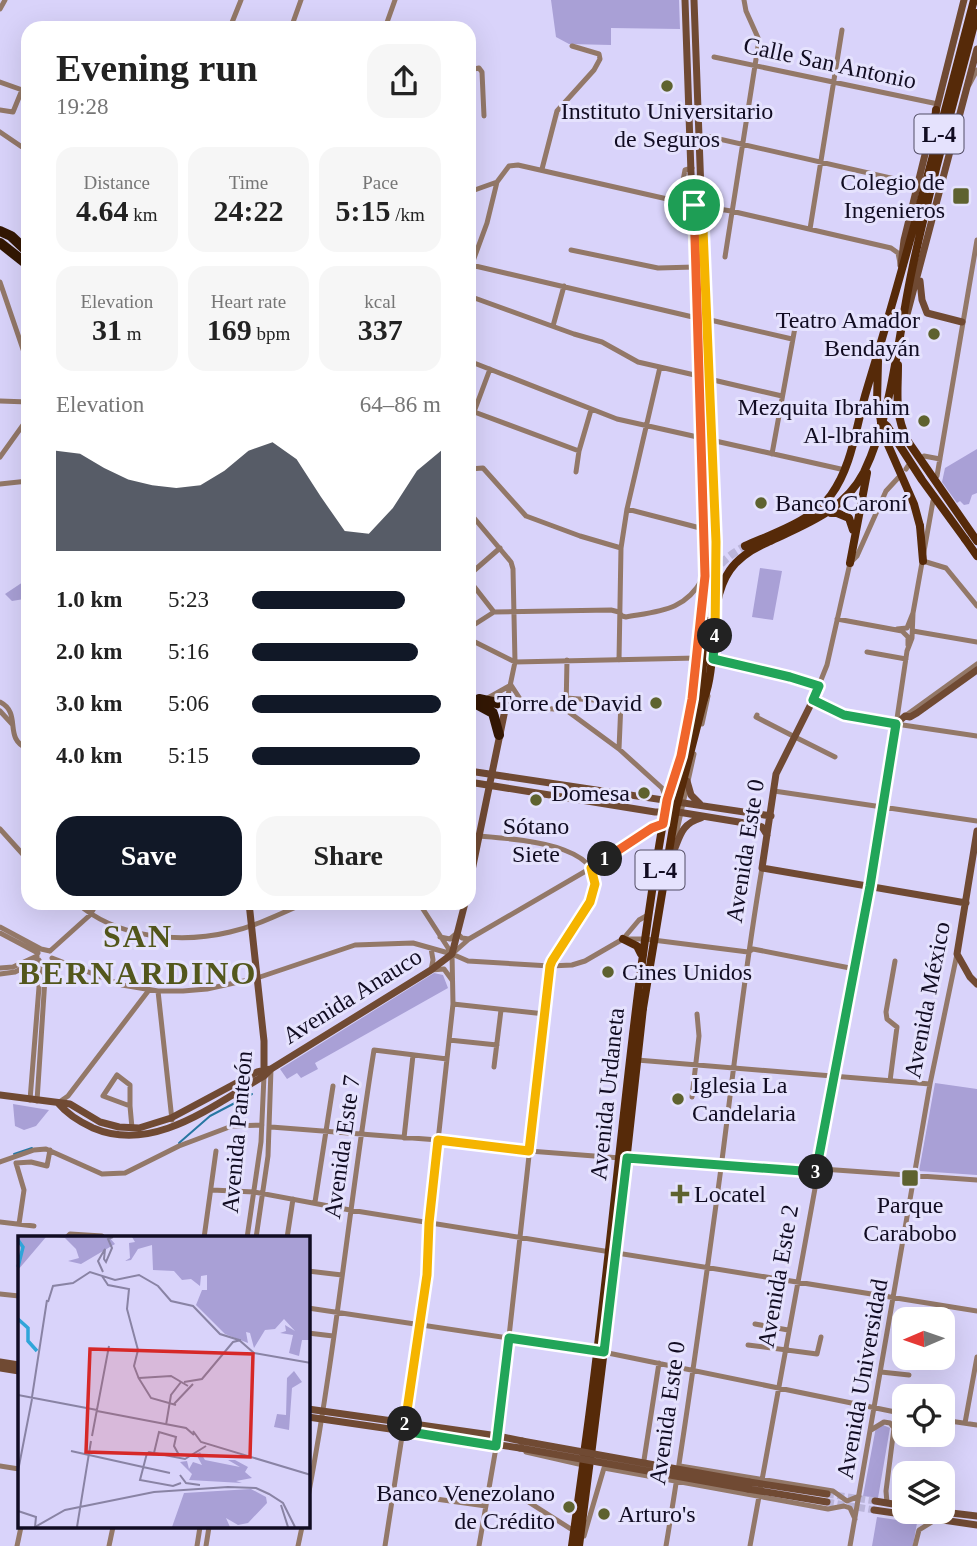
<!DOCTYPE html>
<html lang="en">
<head>
<meta charset="utf-8">
<style>
	body { margin:0; font-family:"Times New Roman",serif; background:#f6f6f6; color:#222; height:100vh; display:flex; flex-direction:column; font-size:26px; white-space:nowrap }
	* { box-sizing:border-box; margin:0 }
	p { font-size:23px; color:#767676 }
	.icon { flex:none; width:38px; height:38px; fill:none; stroke:currentColor; stroke-width:2; stroke-linecap:round; stroke-linejoin:round }
	.map { position:relative; flex:1; overflow:hidden }
	.side { position:absolute; left:21px; top:21px; width:455px; height:889px; display:flex; flex-direction:column; background:#fff; border-radius:21px; box-shadow:0 7px 28px #0002 }
	.side>* { flex:none }
	.needle { width:46px; rotate:268deg }
	.fabs { position:absolute; left:892px; top:1307px; display:grid; gap:14px }
	.fabs a { display:grid; place-items:center; width:63px; height:63px; border-radius:14px; background:#fff; box-shadow:0 7px 28px #0002; font-size:35px }
	.pin { position:absolute; display:grid; place-items:center; width:60px; height:60px; color:#fff; margin:-30px; border:4px solid #fff; border-radius:50%; box-shadow:0 2px 7px #0007 }
	.km { position:absolute; width:35px; height:35px; margin:-18px; border-radius:50%; background:#222; color:#fff; font-size:19px; line-height:35px; text-align:center }
	.round { display:grid; place-items:center; flex:none; width:74px; height:74px; border-radius:21px; background:#f6f6f6 }
	.summary { display:flex; align-items:center; justify-content:space-between; height:119px; padding:0 35px }
	h1 { font-size:38px; font-weight:700; line-height:52px }
	.metrics { display:grid; grid-template-columns:repeat(3,1fr); gap:10px; height:119px; padding:7px 35px }
	.metrics div { display:grid; align-content:center; border-radius:18px; background:#f6f6f6; text-align:center }
	.metrics b { font-size:30px; font-weight:700 }
	.metrics small { font-size:19px; font-weight:400 }
	.metrics p { font-size:19px }
	.chart { height:196px; padding:14px 35px }
	.chart p { display:flex; justify-content:space-between }
	.chart svg { width:100%; height:126px; margin-top:7px; fill:#111827; opacity:.7 }
	.cta { display:flex; gap:14px; margin-top:auto; padding:14px 35px }
	.cta a { flex:1; height:80px; border-radius:21px; background:#111827; color:#fff; font-size:28px; font-weight:700; line-height:80px; text-align:center }
	.cta a+a { background:#f6f6f6; color:#222 }
	ul { padding:0 35px; list-style:none; font-size:23px }
	li { display:grid; grid-template-columns:112px 84px 1fr; align-items:center; height:52px }
	li i { height:18px; border-radius:9px; background:#111827 }
	.map>svg:first-child { display:block }
</style>
</head>
<body>
<div class="map">
<svg width="977" height="1546" viewBox="0 0 977 1546">
	<rect width="100%" height="100%" fill="#d9d3fa"/>
	<path fill="#a9a0d6" d="M551,0H679L680,29L611,28V45L569,44L556,37Z
		M977,449V493L972,495L969,504L964,505L960,501L957,503L942,482L945,468Z
		M28,561V602L24,599L12,601L5,594L23,582Z
		M760,568L782,571L773,620L752,617Z
		M434,973L443,975L448,988L315,1063L318,1069L301,1078L297,1073L287,1079L280,1069Z
		M935,1083L977,1089V1175L919,1171Z
		M13,1104L49,1110L36,1126L24,1130L15,1126Z
		M883,1425L890,1428L878,1498L863,1496L876,1427Z
		M877,1517L917,1523L913,1546H872Z"/>
	<g fill="none" stroke-linecap="round" stroke-linejoin="round">
		<path stroke="#2777a2" stroke-width="2" d="M179,1143L210,1116L252,1094
			M14,1154L32,1148"/>
		<path stroke="#bbb5da" stroke-width="7" stroke-dasharray="7 3.5" stroke-linecap="butt" d="M827,1494L875,1501
			M827,1502L874,1510"/>
		<path stroke="#bbb5da" stroke-width="8" stroke-dasharray="8 4" stroke-linecap="butt" d="M708,621C711,579 706,569 745,546"/>
		<path stroke="#937868" stroke-width="5" d="M0,9L5,0
			M231,25L241,0
			M291,28L301,0
			M385,28L395,0
			M714,57L938,104
			M469,70L479,68L482,72L484,116
			M0,82L28,92
			M969,85L977,70
			M0,110L13,112L22,90
			M0,132L22,147H28
			M706,136L917,184
			M542,169L557,111L594,70L600,59L599,54L572,46
			M469,192L497,182L509,166L518,165L676,201L680,197L685,170L692,168
			M694,205L731,211L891,248L898,253L900,263
			M810,229L842,30
			M571,250L658,268L695,267
			M725,257L759,40L746,11L744,0
			M471,265L697,318
			M469,272L487,223L497,182
			M0,282L28,364
			M469,296L574,334L602,342L638,362L699,376
			M706,319L792,339
			M553,326L564,286
			M469,361L617,419L845,470
			M709,379L782,396
			M0,401L28,402
			M469,410L579,451
			M474,412L490,369
			M772,454L796,322
			M924,456L940,459
			M0,457L28,418
			M469,469L483,468L526,516L580,536L621,548
			M906,469L908,466
			M576,472L579,451L591,410
			M937,476L977,240
			M0,484L28,481
			M627,509L704,529
			M469,512L511,562L513,569L515,662L506,705L566,710L619,749L662,788L667,800
			M923,561L946,568L977,606
			M469,575L500,548
			M469,580L494,612
			M837,619L902,631L908,637V645
			M469,628L494,612L611,610L619,612L622,616L626,617C660,611 685,611 703,578
			M897,629L907,628L913,613L933,501
			M913,631L977,642
			M469,639L515,662L697,658
			M867,652L906,659
			M713,658L790,676L819,686
			M619,660L621,548L627,509L660,367
			M511,685L524,705
			M566,698L621,702L619,749
			M486,699L511,685
			M813,700L827,665L850,563L857,556L886,491L898,478
			M0,702C23,714 2,738 28,749
			M566,710L567,660
			M0,711L12,724
			M757,715L756,717L795,737
			M905,716L977,664
			M702,724L708,696
			M896,724L977,736
			M795,737L835,757
			M774,791L977,821
			M0,829L28,860
			M469,835C503,839 620,840 591,901C581,922 556,945 550,966L498,1436L479,1546
			M674,844L694,754
			M77,903C116,938 180,944 230,932C256,926 280,914 305,903
			M419,903L452,954
			M0,927L41,949L50,951
			M0,933L38,953
			M440,937L450,939L457,933L462,938L469,939
			M623,939L639,920L648,915
			M431,948L433,960L431,970L444,969L452,980
			M50,951L90,915L97,903
			M452,954L469,939L591,868L652,828L663,824
			M52,958L122,985L158,991H183L207,989L257,978L355,945L413,943L452,954L468,961L550,966L572,965L585,961L623,939H645L748,952L753,949L855,969
			M0,968L13,967L37,956
			M0,974L15,972L39,960
			M158,991L172,1120
			M453,1004L545,1014
			M449,1040L497,1045
			M637,1060L930,1084
			M494,1067L501,1010
			M890,1081L897,1027L887,1019L886,1012L895,961
			M692,1097L699,1036L697,1014
			M30,1100L41,962
			M37,1101L46,963
			M58,1103L68,1096L149,990
			M130,1106V1085L117,1075L103,1096L130,1106L132,1128
			M271,1127L438,1140L529,1151L816,1173L822,1169L977,1180
			M404,1138L413,1055
			M0,1162L34,1150L46,1149L102,1174L125,1173L179,1146L232,1126L262,1125
			M212,1190L254,1192L350,1210L977,1311
			M315,1202L333,1086
			M0,1222L34,1226
			M19,1224L24,1190L16,1163L31,1162L47,1166L50,1150
			M66,1238L70,1234L102,1236
			M204,1238L216,1151
			M247,1238L261,1142L264,1076
			M256,1238L268,1156L271,1069
			M287,1238L293,1199
			M308,1271L342,1275
			M0,1294L19,1296
			M308,1308L608,1353L905,1414
			M755,1324L788,1330
			M308,1333L333,1336
			M748,1345L817,1354L821,1337
			M881,1372L909,1375
			M943,1420L977,1425
			M965,1423L977,1357
			M871,1430L884,1422L890,1423L894,1428
			M526,1452L583,1465
			M644,1460L659,1363
			M0,1466L19,1469
			M680,1466L833,1491L847,1501L859,1496
			M393,1493L486,1506
			M516,1494L574,1531
			M308,1497C336,1349 350,1199 374,1050L447,1059
			M887,1503L886,1491L894,1428L905,1419
			M584,1536L604,1468L828,1509L844,1506L850,1508L855,1519
			M17,1546L21,1527
			M109,1546L113,1527
			M197,1546L200,1527
			M206,1546L209,1527
			M298,1546L302,1527
			M385,1546L427,1275L429,1223L453,1004L452,954
			M666,1546C687,1420 704,1294 721,1168C734,1067 745,967 762,868
			M750,1546L882,820L907,651L912,638L913,613
			M850,1546L930,1084L957,954
			M915,1546L919,1530L935,1520"/>
		<path stroke="#704a33" stroke-width="7" d="M694,0L716,601
			M935,115L964,0
			M901,265L904,240L932,126
			M920,281L922,300L927,313L962,322
			M905,322L977,49
			M469,771L771,816
			M687,781L691,795L700,804
			M469,782L655,812H678L757,825L762,827L767,835
			M667,800L681,756L692,699L705,576L685,0
			M977,831L957,954L970,977L977,984
			M672,855C680,838 680,824 701,818
			M469,885L506,705
			M249,903L264,1041V1072
			M966,903L762,868L776,774L813,700L844,715L896,724L905,716L910,717L917,713L977,670
			M0,1095L70,1104L100,1122L119,1127L139,1128L171,1118L257,1072L271,1069
			M58,1103C67,1114 80,1122 93,1128C154,1154 213,1105 264,1076L271,1069L431,970L452,954L465,903
			M0,1362L19,1365
			M0,1368L19,1371
			M308,1409L498,1436L522,1441
			M308,1417L520,1448
			M749,1482L827,1494
			M748,1489L827,1502
			M875,1501L905,1506
			M874,1510L977,1525
			M943,1512L977,1516"/>
		<path stroke="#562a09" stroke-width="8" d="M934,135L936,110
			M951,146L952,126
			M878,361L877,403L881,421
			M898,365C898,395 894,411 907,440
			M831,513H837L849,518L853,530
			M920,526L923,561
			M965,539L977,556
			M745,546C774,533 812,521 831,495C853,465 856,424 867,389C906,261 940,130 974,0
			M850,563L867,473
			M704,699C719,660 706,604 730,570C739,557 754,548 768,542C806,524 844,511 864,472C893,412 898,335 912,270C930,184 955,99 977,13
			M691,718L692,699
			M691,735L700,692L708,621
			M623,939L637,946L641,954
			M584,1454C615,1236 628,1016 667,800
			M591,1455L617,1244L643,1008
			M572,1546L584,1459
			M579,1546L590,1460"/>
		<path stroke="#331704" stroke-width="10" d="M0,231L11,236L28,252
			M0,243L28,265
			M479,699L506,705
			M469,700L493,713L499,735"/>
		<path stroke="#704a33" stroke-width="7" d="M522,1441L749,1482
			M520,1448L748,1489"/>
		<path stroke="#562a09" stroke-width="8" d="M881,421L887,426L922,480L965,539
			M881,421V429L914,504L920,526
			M907,440L977,541
			M643,1008L676,809L704,699"/>
	</g>
	<g fill="none" stroke-linecap="round" stroke-linejoin="round">
		<g stroke="#fff" stroke-width="14">
			<path id="split-1" d="M605,859L652,828L663,824L667,800L681,756L692,699L705,576L694,205"/>
		</g>
		<g stroke="#fff" stroke-width="14">
			<path id="split-2" d="M405,1424L427,1275L429,1223L438,1140L529,1151L550,966L552,961L590,902L595,884L591,868L605,859"/>
		</g>
		<g stroke="#fff" stroke-width="14">
			<path id="split-3" d="M405,1424L404,1431L496,1446L509,1338L604,1352L627,1158L816,1172"/>
		</g>
		<g stroke="#fff" stroke-width="14">
			<path id="split-4" d="M715,636L713,659L790,677L819,686L813,700L844,715L896,724L870,886L816,1172"/>
		</g>
		<g stroke="#fff" stroke-width="14">
			<path id="split-5" d="M694,205H702L716,542L715,636"/>
		</g>
		<use href="#split-1" stroke="#f0652b" stroke-width="9"/>
		<use href="#split-2" stroke="#f5b400" stroke-width="9"/>
		<use href="#split-3" stroke="#22a559" stroke-width="9"/>
		<use href="#split-4" stroke="#22a559" stroke-width="9"/>
		<use href="#split-5" stroke="#f5b400" stroke-width="9"/>
	</g>
	<g fill="#5e622f" stroke="#e5e2fd" stroke-width="2.5">
		<circle cx="667" cy="86" r="7"/>
		<rect x="952" y="187" width="18" height="18" rx="3.5"/>
		<circle cx="934" cy="334" r="7"/>
		<circle cx="924" cy="421" r="7"/>
		<circle cx="761" cy="503" r="7"/>
		<circle cx="656" cy="703" r="7"/>
		<circle cx="644" cy="793" r="7"/>
		<circle cx="536" cy="800" r="7"/>
		<circle cx="608" cy="972" r="7"/>
		<circle cx="678" cy="1099" r="7"/>
		<rect x="901" y="1169" width="18" height="18" rx="3.5"/>
		<path d="M676.5 1183.5h7v7h7v7h-7v7h-7v-7h-7v-7h7z"/>
		<circle cx="569" cy="1507" r="7"/>
		<circle cx="604" cy="1514" r="7"/>
	</g>
	<g text-anchor="middle" stroke-width="6" stroke-linejoin="round" paint-order="stroke">
		<g fill="#e5e2fd" stroke="#514c64" stroke-width="2">
			<rect x="914.5" y="114.5" width="49" height="39" rx="5"/>
			<rect x="635.5" y="850.5" width="49" height="39" rx="5"/>
		</g>
		<g font-size="23" font-weight="bold" fill="#110c22">
			<text x="939" y="142">L-4</text>
			<text x="660" y="878">L-4</text>
		</g>
		<g font-size="24" fill="#110c22" stroke="#e5e2fd">
			<text transform="translate(830 63) rotate(12)" y="8">Calle San Antonio</text>
			<text transform="translate(745 851) rotate(-81)" y="8">Avenida Este 0</text>
			<text transform="translate(352 996) rotate(-32)" y="8">Avenida Anauco</text>
			<text transform="translate(927 1000) rotate(-79)" y="8">Avenida México</text>
			<text transform="translate(607 1094) rotate(-84)" y="8">Avenida Urdaneta</text>
			<text transform="translate(237 1132) rotate(-85)" y="8">Avenida Panteón</text>
			<text transform="translate(342 1147) rotate(-82)" y="8">Avenida Este 7</text>
			<text transform="translate(778 1276) rotate(-80)" y="8">Avenida Este 2</text>
			<text transform="translate(862 1379) rotate(-80)" y="8">Avenida Universidad</text>
			<text transform="translate(667 1413) rotate(-82)" y="8">Avenida Este 0</text>
		</g>
		<g font-size="24" fill="#110c22" stroke="#e5e2fd" text-anchor="end">
			<text x="667" y="119" text-anchor="middle">Instituto Universitario<tspan x="667" dy="28">de Seguros</tspan></text>
			<text x="945" y="190">Colegio de<tspan x="945" dy="28">Ingenieros</tspan></text>
			<text x="920" y="328">Teatro Amador<tspan x="920" dy="28">Bendayán</tspan></text>
			<text x="910" y="415">Mezquita Ibrahim<tspan x="910" dy="28">Al-lbrahim</tspan></text>
			<text x="775" y="511" text-anchor="start">Banco Caroní</text>
			<text x="642" y="711">Torre de David</text>
			<text x="630" y="801">Domesa</text>
			<text x="536" y="834" text-anchor="middle">Sótano<tspan x="536" dy="28">Siete</tspan></text>
			<text x="622" y="980" text-anchor="start">Cines Unidos</text>
			<text x="692" y="1093" text-anchor="start">Iglesia La<tspan x="692" dy="28">Candelaria</tspan></text>
			<text x="694" y="1202" text-anchor="start">Locatel</text>
			<text x="910" y="1213" text-anchor="middle">Parque<tspan x="910" dy="28">Carabobo</tspan></text>
			<text x="555" y="1501">Banco Venezolano<tspan x="555" dy="28">de Crédito</tspan></text>
			<text x="618" y="1522" text-anchor="start">Arturo's</text>
		</g>
		<g font-size="32" font-weight="bold" letter-spacing="2" fill="#53571c" stroke="#e5e2fd">
			<text x="138" y="947">SAN<tspan x="138" dy="37">BERNARDINO</tspan></text>
		</g>
	</g>
	<g transform="translate(18 1236)">
		<rect width="292" height="292" fill="#d9d3fa"/>
		<path d="M0,1H28L0,34L3,15ZM38,1H91L97,8L63,28L50,25L61,22L58,13L47,2ZM114,1H292V104H284L281,120L271,117L275,99L262,97L268,95L267,89L277,95L266,83L257,93L247,94L236,112L232,97L228,96L230,107L207,98L178,69L184,54H189V39L183,40L182,50L173,43L164,44L156,35L135,34L134,9L120,13L113,24L107,25L112,22L111,7L117,6ZM276,135L284,146L274,152L271,194L256,191L259,178L268,179L269,142ZM182,216L187,224L222,231L210,224H217L230,231L227,236L234,242L218,245L224,247L171,244L174,238L162,226L169,225L171,233L175,226L184,229L178,218ZM233,253L248,261L249,267L230,287L220,289L208,282L212,291H154L166,257Z" fill="#a9a0d6"/>
		<path fill="none" stroke="#30a5d9" stroke-width="3.5" d="M0,4L5,11L0,31M0,83L10,92V105L19,115"/>
		<path fill="none" stroke="#8983a4" stroke-width="2" d="M85,36L80,25L87,13L86,23L88,26L94,12L90,3L95,1M84,40L90,49L111,53L109,73L120,114L116,130L121,143M30,66L35,50L55,47L72,36L97,44L121,39L140,50L153,65L175,70L202,98L221,104L236,117L293,127M120,141L133,162L158,169M121,142L153,140L170,150M166,146L184,143L215,106L223,104M0,159L79,174M14,161L29,64M156,168L175,148M79,175L168,192L176,199M148,189L153,159L163,146M175,195L183,206L293,239M74,200L91,110M53,215L152,237M129,217L122,244L155,250L163,247M136,217L141,196L158,201L156,210L161,219M128,219L131,216L167,223L188,210M0,235L14,163M162,239L168,247L182,249M263,269L270,291M0,275L18,281L17,291M17,291L47,274L136,256L210,251L238,252L251,258L265,267L277,291M59,291L73,205"/>
		<path fill="#d62828" fill-opacity="0.15" stroke="#d62828" stroke-width="3.5" d="M72,113L235,118L232,221L68,216Z"/>
		<rect width="292" height="292" fill="none" stroke="#110c22" stroke-width="3.5"/>
	</g>
</svg>
<div class="fabs">
<a><svg class="needle" viewBox="-14 -14 28 28"><path d="M0-13l5 13h-10z" fill="#e53935"/><path d="M0 13l5-13h-10z" fill="#767676"/></svg></a>
<a><svg class="icon" aria-label="locate" viewBox="0 0 24 24"><circle cx="12" cy="12" r="6"/><path d="M12 2v4M12 18v4M2 12h4M18 12h4"/></svg></a>
<a><svg class="icon" aria-label="layers" viewBox="0 0 24 24"><path d="M12 4l9 5-9 5-9-5zM3 14l9 5 9-5"/></svg></a>
</div>
<div class="pin" style="left:694px;top:205px;background:#1e9e55"><svg class="icon" aria-label="arrive" viewBox="0 0 24 24"><path d="M6 21V4h12l-3 4 3 4H6"/></svg></div>
<b class="km" style="left:605px;top:859px">1</b>
<b class="km" style="left:405px;top:1424px">2</b>
<b class="km" style="left:816px;top:1172px">3</b>
<b class="km" style="left:715px;top:636px">4</b>
<section class="side">
<div class="summary"><div><h1>Evening run</h1><p>19:28</p></div><a class="round"><svg class="icon" aria-label="share" viewBox="0 0 24 24"><path d="M12 15V3M7 8l5-5 5 5M5 13v7h14v-7"/></svg></a></div>
<div class="metrics">
<div><p>Distance</p><b>4.64<small> km</small></b></div>
<div><p>Time</p><b>24:22</b></div>
<div><p>Pace</p><b>5:15<small> /km</small></b></div>
</div>
<div class="metrics">
<div><p>Elevation</p><b>31<small> m</small></b></div>
<div><p>Heart rate</p><b>169<small> bpm</small></b></div>
<div><p>kcal</p><b>337</b></div>
</div>
<div class="chart"><p><span>Elevation</span>64–86 m</p>
<svg viewBox="0 0 160 44" preserveAspectRatio="none"><path d="M0 44V9L10 10L20 15L30 19L40 21L50 22L60 21L70 16L80 9L90 6L100 12L110 25L120 37L130 38L140 29L150 16L160 9V44z"/></svg>
</div>
<ul>
<li><b>1.0 km</b>5:23<i style="width:81%"></i></li>
<li><b>2.0 km</b>5:16<i style="width:88%"></i></li>
<li><b>3.0 km</b>5:06<i style="width:100%"></i></li>
<li><b>4.0 km</b>5:15<i style="width:89%"></i></li>
</ul>
<div class="cta"><a>Save</a><a>Share</a></div>
</section>
</div>
</body>
</html>
